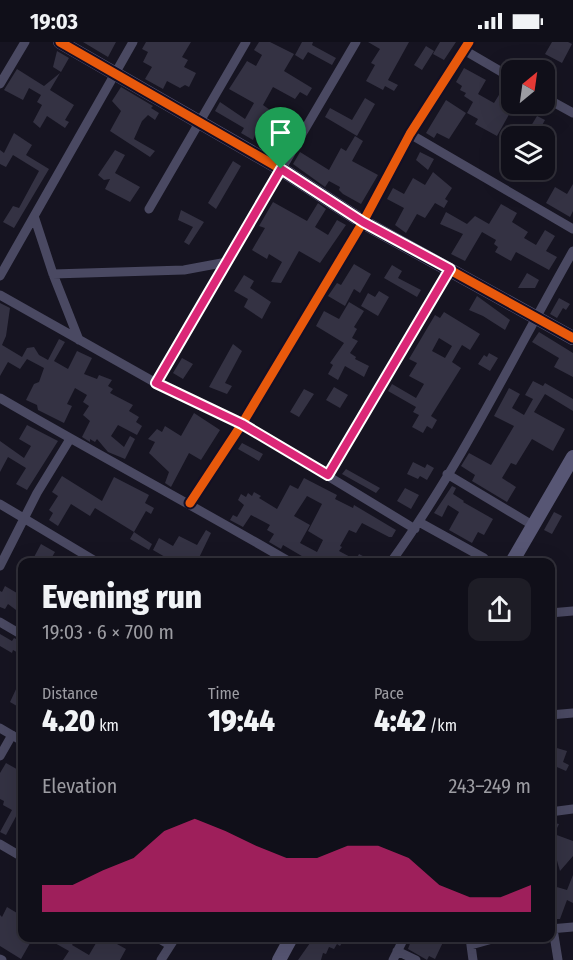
<!DOCTYPE html>
<html lang="en">
<head>
<meta charset="utf-8">
<style>
	body { margin:0; font-family:"Fira Sans Condensed",sans-serif; background:#1e1d26; color:#f1f3f6; height:100vh; display:flex; flex-direction:column; font-size:22px; white-space:nowrap }
	* { box-sizing:border-box; margin:0 }
	p { font-size:20px; color:#9c9ca2 }
	.icon { flex:none; width:33px; height:33px; fill:none; stroke:currentColor; stroke-width:2; stroke-linecap:round; stroke-linejoin:round }
	.map { position:relative; flex:1; overflow:hidden }
	.sheet { position:absolute; left:18px; top:516px; width:537px; height:384px; display:flex; flex-direction:column; background:#100f19; border-radius:12px; box-shadow:0 6px 24px #0002,0 0 0 2px #302f38 }
	.sheet>* { flex:none }
	.needle { width:39px; rotate:29deg }
	.controls { position:absolute; left:501px; top:18px; display:grid; gap:12px }
	.controls a { display:grid; place-items:center; width:54px; height:54px; border-radius:12px; background:#100f19; box-shadow:0 6px 24px #0002,0 0 0 2px #302f38; font-size:30px }
	.pin { position:absolute; display:grid; place-items:center; width:51px; height:51px; color:#fff; margin:-62px -26px; border-radius:50% 50% 50% 0; rotate:-45deg; box-shadow:0 0 6px #0007 }
	.pin .icon { rotate:45deg }
	.round { display:grid; place-items:center; flex:none; width:63px; height:63px; border-radius:12px; background:#1e1d26 }
	.summary { display:flex; align-items:center; justify-content:space-between; height:102px; padding:0 24px }
	h1 { font-size:33px; font-weight:800; line-height:45px }
	.metrics { display:grid; grid-template-columns:repeat(3,1fr); gap:9px; height:102px; padding:6px 24px }
	.metrics div { display:grid; align-content:center }
	.metrics b { font-size:30px; font-weight:800 }
	.metrics small { font-size:16px; font-weight:400 }
	.metrics p { font-size:16px }
	.chart { height:168px; padding:12px 24px }
	.chart p { display:flex; justify-content:space-between }
	.chart svg { width:100%; height:108px; margin-top:6px; fill:#db2777; opacity:.7 }
	.status { display:flex; justify-content:space-between; align-items:center; height:42px; padding:0 30px; background:#100f19; direction:ltr }
	.status svg { height:16px; fill:currentColor }
	.map>svg:first-child { display:block }
</style>
</head>
<body>
<div class="status"><b>19:03</b><svg viewBox="0 0 49 12"><path d="M0 12V9h3v3zM5 12V6h3v6zM10 12V3h3v9zM15 12V0h3v12zM26 1h20v11H26zM47 4h2v5h-2z"/></svg></div>
<div class="map">
<svg width="573" height="918" viewBox="0 0 573 918">
	<rect width="100%" height="100%" fill="#161421"/>
	<path fill="#343243" fill-rule="evenodd" d="M83,0H116L108,15Z
		M146,0H191L182,15L188,18L184,25L196,31L189,45L185,43L180,46L167,39L163,47L145,37L152,25L143,20L148,10L142,7Z
		M259,0H270L294,12L284,29L312,46L307,54L300,50L295,57L273,45L263,63L270,68L261,84L267,87L262,97L255,93L253,98L241,91L244,86L215,69L220,60L245,77L254,61L229,47L247,19L256,24L262,13L254,8Z
		M302,0H313L312,3L336,16L332,23L308,10L303,18L295,13Z
		M368,0H409L388,38L398,43L394,49L385,44L383,48L366,39L375,23L371,21L380,7Z
		M440,0H456L444,18L433,12Z
		M552,0H568L572,2L562,21L545,12Z
		M426,4L434,9L422,28L414,23Z
		M57,9L69,16L61,30L53,25Z
		M464,26L486,38L478,52L494,61L502,48L509,53L503,64L511,69L497,94L475,82L478,77L467,71L473,60L464,54L466,51L460,48L462,44L456,40Z
		M17,27L44,44L60,31L50,48L74,63L65,78L69,80L65,86L47,74L40,86L33,80L42,63L37,60L41,53L29,46L23,58L4,48Z
		M121,45L153,64L151,66L159,71L155,78L148,73L142,79L134,97L155,109L150,115L110,89L121,69L112,59Z
		M365,56L375,62L357,94L325,75L330,66L352,78Z
		M446,58L466,71L449,97L437,91L434,96L426,91Z
		M537,74L545,78L536,94H525Z
		M14,91L32,103L26,113L49,127L14,186L3,180L13,164L19,166L39,129L13,113L6,125L0,122V108L4,111Z
		M355,94L363,99L352,119L378,133L361,162L343,152L339,148L340,145L329,139L325,145L293,122L300,110L329,128L341,106L346,109Z
		M115,108L125,113L115,131L140,145L130,160L105,147L110,137L104,138L98,133Z
		M420,110L434,117L428,128L416,118Z
		M233,119L241,124L216,167L208,161Z
		M433,130L452,146L445,157L448,159L444,166L435,161L425,176L417,172L406,191L395,183L404,166L387,157L393,146L404,152L413,136L425,143Z
		M573,142V169L570,175L546,161L555,145L567,152Z
		M273,160L307,179L318,161L326,167L315,185L328,193L337,178L346,183L320,221L299,209L281,241L271,240L282,220L269,212L267,217L252,208L265,186L259,184Z
		M501,162L517,171L512,180L528,190L524,196L536,203L545,188L555,194L546,209L557,215L549,228L516,210L511,219L495,210L498,205L494,202L496,198L482,190L465,219L451,212L463,192L440,182L446,170L467,182L475,174L489,182Z
		M181,168L204,180L189,203L184,200L193,185L178,178Z
		M354,222L371,232L360,251L354,247L345,264L328,254L337,241L341,243Z
		M392,223L402,229L398,236L421,248L417,255L384,236Z
		M527,231L539,238L535,246H518Z
		M244,233L254,239L250,246L271,260L262,277L244,265L248,257L234,249Z
		M379,249L389,255L378,274L361,264L368,251L375,255Z
		M477,254L510,278L505,288L483,274L469,268Z
		M559,256L570,262L566,268L563,266L557,276L550,272Z
		M349,260L364,269L354,285L357,287L352,296L358,299L350,311L356,315L355,317L369,324L364,335L345,324L338,338L328,332L333,323L330,321L344,301L316,284L324,269L339,277Z
		M0,261L10,266L6,294L2,303L22,315L27,306L34,305L39,313L48,318L59,297L65,300L54,319L68,327L77,309L92,316L84,332L97,337L99,333L112,338L108,344L113,347L110,351L133,363L129,369L139,375L136,380L142,384L137,393L118,383L111,394L124,405L130,394L135,397L125,417L108,410L97,397L95,400L90,397V400L82,395L90,379L83,373L89,364L83,360L87,353L75,346L67,362L72,364L64,381L38,368L37,363L26,358L34,342L39,340L44,326L27,317L20,327L8,320L0,334Z
		M444,270L480,292L470,308L462,303L452,320L461,326L431,374L437,378L432,387L427,384L423,391L412,385L419,373L413,370L416,365L388,349L392,342L416,356L424,342L409,334L417,321L409,317L435,273L440,276ZM439,296L452,304L445,316L432,309Z
		M539,290L573,311V335L554,325L559,316L532,300Z
		M233,302L242,309L225,341L232,344L227,352L209,345Z
		M489,311L498,316L490,329L478,322L484,313L487,315Z
		M182,316L193,322L183,337L173,331Z
		M533,339L543,344L545,341L573,357V369L545,352L534,370L565,387L553,409L532,397L516,423L511,421L502,436L516,445L507,460L472,439L475,433L461,424L469,411L491,423L514,384L494,374L509,346L520,352L512,366L524,373L533,357L525,353Z
		M334,345L348,353L340,366L326,358Z
		M304,347L314,352L299,375L290,370Z
		M194,371L220,388L201,418L189,411L171,445L165,441L169,430L149,411L155,400L148,397L157,387L162,390L165,384L181,394Z
		M27,383L58,399L27,448L16,442L26,426L8,415L0,430V399L24,416L31,404L19,397Z
		M242,401L263,412L259,419L238,407Z
		M413,420L425,426L427,422L434,426L427,438L420,434L418,437L407,432Z
		M346,427L380,446L376,451L342,432Z
		M62,434L102,459L114,435L149,453L145,461L154,466L151,472L146,469L134,490L95,466L90,474L71,462L58,484L49,478L53,471L49,468L58,454L52,450Z
		M304,436L337,453L335,457L353,466L354,463L396,488L392,495H389L362,481L356,491L349,488L340,504L342,505L339,509L356,518L359,512L374,520H328L319,515L316,520H312L283,503L281,507L269,500L274,492L267,488L270,483L251,473L243,485L230,478L233,473L237,475L244,463L238,458L241,452L246,455L248,451L252,454L254,450L261,454L259,456L277,467L290,443L298,447ZM307,454L322,462L308,489L323,498L317,510L300,501L310,483L294,474Z
		M452,444L456,446L453,452L464,459L463,460L493,477L484,493L478,490L472,501L449,488L459,470L448,463L442,475L434,471Z
		M405,446L419,453L411,467L397,459Z
		M554,470L562,474L552,492L544,488Z
		M206,488L211,491L197,520H171L172,519L153,508L159,496L173,504L179,494L197,503Z
		M134,490L152,502L149,508L130,497Z
		M41,502L55,510L49,520H39L33,517Z
		M5,544L22,554L16,568L8,562L5,567L0,565V549L2,550Z
		M0,592L12,599L14,596L22,600V613L13,608L12,611L0,604Z
		M18,643L22,646V667L10,660Z
		M550,704L567,709L563,720L569,723L566,729L550,722Z
		M6,721L22,730V739L17,750L22,753V768L20,767L6,793L0,790L12,768L3,763L4,759L0,757V731Z
		M550,780L559,782L554,792L573,799V814L560,829L551,798L550,800Z
		M573,833V861L567,858L560,877H550V843L567,848Z
		M7,865L22,874V896H33L21,917L0,904V873L2,875Z
		M46,896H77L72,903L89,913L99,896H121L117,902L126,907L120,918H63L69,909Z
		M300,896H345L340,904L337,902L334,907L329,905L326,912L323,911L321,918H298L310,901Z
		M412,896H445L435,917L429,914L427,918L408,907Z"/>
	<g fill="none" stroke-linecap="round" stroke-linejoin="round">
		<path stroke="#4a4962" stroke-width="9" d="M464,8L512,36
			M0,42L25,0
			M544,55L573,71
			M410,92L573,187
			M149,167L246,0
			M34,174L53,232L79,298
			M53,232L184,228L227,220
			M0,234L133,0
			M0,253L156,341L242,382L415,487
			M156,341L356,0
			M0,356C96,412 194,464 290,520
			M447,432L534,484
			M329,433L450,227
			M190,461L242,382L363,180L410,92L469,0
			M0,462L97,520
			M419,480L484,516L485,520
			M391,520C461,423 514,313 573,209
			M0,524L37,451L70,397
			M550,571L573,569
			M0,580L22,593
			M550,673L573,671
			M0,686L22,699
			M0,714L12,693
			M550,770L573,767
			M0,802L22,815
			M550,887L573,885
			M553,887L558,918
			M158,896L170,903
			M470,896L473,918
			M471,903L496,896
			M397,909L416,918
			M0,917L2,918
			M161,918L175,896
			M393,918L404,896"/>
		<path stroke="#575674" stroke-width="14" d="M60,0L281,127L363,180L573,296
			M512,520L573,415
			M279,918L291,896"/>
		<g stroke="#130f26" stroke-width="13">
			<path id="cycleway" d="M60,0L281,127L363,180L573,296
				M190,461L242,382L363,180L410,92L469,0"/>
		</g>
		<use href="#cycleway" stroke="#e8590c" stroke-width="9"/>
	</g>
	<g fill="none" stroke-linecap="round" stroke-linejoin="round">
		<g stroke="#fff" stroke-width="12">
			<path id="route" d="M281,127L363,180L450,227L328,433L242,382L156,341Z"/>
		</g>
		<use href="#route" stroke="#db2777" stroke-width="8"/>
	</g>
</svg>
<div class="controls">
<a><svg class="needle" viewBox="-14 -14 28 28"><path d="M0-13l5 13h-10z" fill="#e53935"/><path d="M0 13l5-13h-10z" fill="#9c9ca2"/></svg></a>
<a><svg class="icon" aria-label="layers" viewBox="0 0 24 24"><path d="M12 4l9 5-9 5-9-5zM3 14l9 5 9-5"/></svg></a>
</div>
<div class="pin" style="left:281px;top:127px;background:#1e9e55"><svg class="icon" aria-label="arrive" viewBox="0 0 24 24"><path d="M6 21V4h12l-3 4 3 4H6"/></svg></div>
<section class="sheet">
<div class="summary"><div><h1>Evening run</h1><p>19:03 · 6 × 700 m</p></div><a class="round"><svg class="icon" aria-label="share" viewBox="0 0 24 24"><path d="M12 15V3M7 8l5-5 5 5M5 13v7h14v-7"/></svg></a></div>
<div class="metrics">
<div><p>Distance</p><b>4.20<small> km</small></b></div>
<div><p>Time</p><b>19:44</b></div>
<div><p>Pace</p><b>4:42<small> /km</small></b></div>
</div>
<div class="chart"><p><span>Elevation</span>243–249 m</p>
<svg viewBox="0 0 160 44" preserveAspectRatio="none"><path d="M0 44V33L10 33L20 27L30 22L40 11L50 6L60 11L70 17L80 22L90 22L100 17L110 17L120 22L130 33L140 38L150 38L160 33V44z"/></svg>
</div>
</section>
</div>
</body>
</html>
